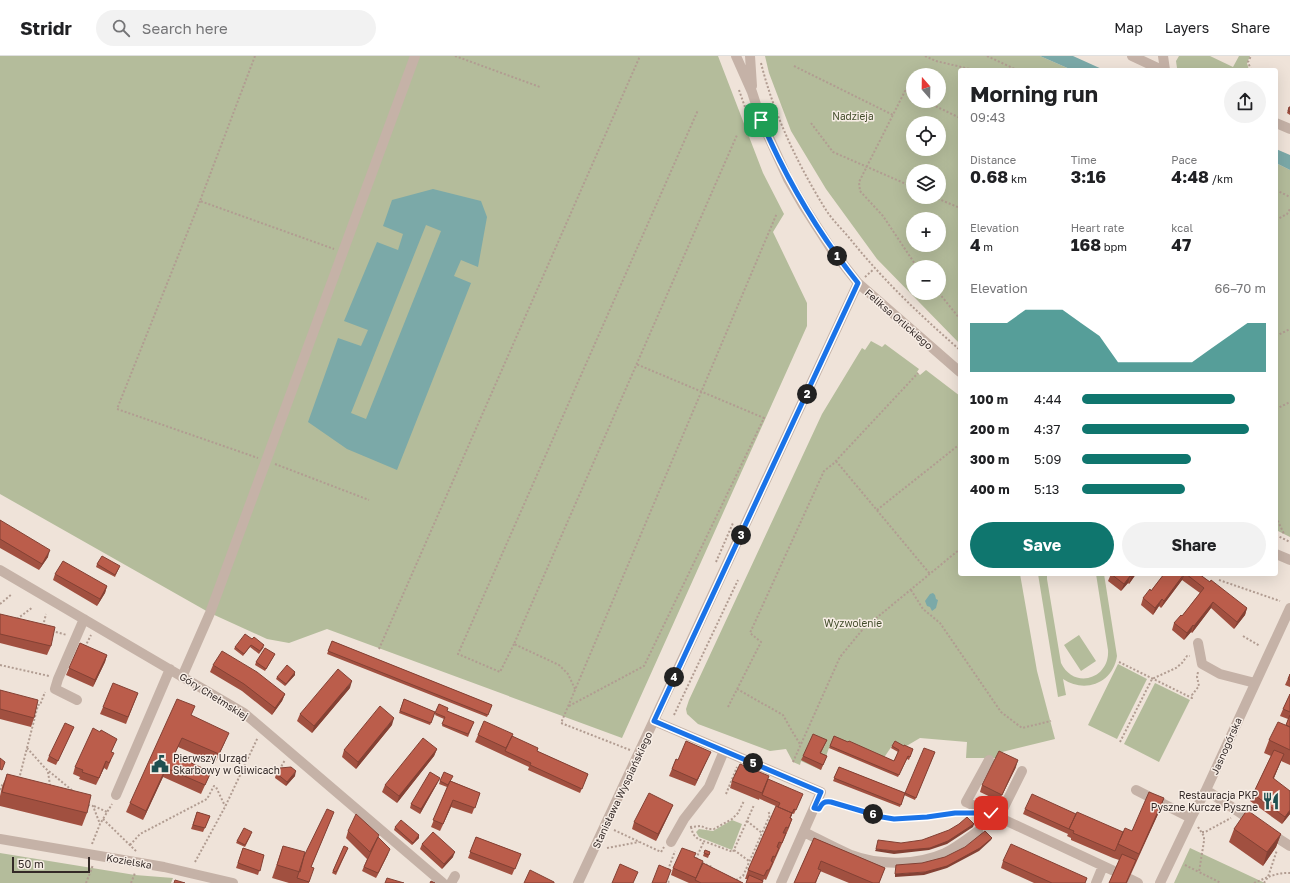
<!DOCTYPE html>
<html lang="en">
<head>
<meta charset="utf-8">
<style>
	body { margin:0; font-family:"Golos Text",sans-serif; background:#f2f2f2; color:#202124; height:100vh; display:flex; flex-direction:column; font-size:15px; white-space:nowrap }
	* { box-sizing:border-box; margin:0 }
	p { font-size:13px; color:#757577 }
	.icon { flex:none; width:22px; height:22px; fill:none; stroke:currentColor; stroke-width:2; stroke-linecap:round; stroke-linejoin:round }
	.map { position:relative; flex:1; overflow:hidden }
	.details { position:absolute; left:958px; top:12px; width:320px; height:508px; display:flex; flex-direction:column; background:#fff; border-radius:4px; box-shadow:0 4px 16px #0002 }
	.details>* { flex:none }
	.needle { width:26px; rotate:340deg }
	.fabs { position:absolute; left:906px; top:12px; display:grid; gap:8px }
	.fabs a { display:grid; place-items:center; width:40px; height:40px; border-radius:50%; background:#fff; box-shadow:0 4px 16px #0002; font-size:20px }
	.scale { position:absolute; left:12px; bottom:10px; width:78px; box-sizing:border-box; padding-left:4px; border:2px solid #332927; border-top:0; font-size:11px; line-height:14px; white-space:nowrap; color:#332927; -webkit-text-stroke:3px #f7ede5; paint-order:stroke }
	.pin { position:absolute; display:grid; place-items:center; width:34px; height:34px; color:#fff; margin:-17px; border-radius:8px; box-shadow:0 2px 6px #0006 }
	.km { position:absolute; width:20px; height:20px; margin:-10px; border-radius:50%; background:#222; color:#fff; font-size:11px; line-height:20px; text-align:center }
	.round { display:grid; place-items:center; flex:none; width:42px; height:42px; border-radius:21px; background:#f2f2f2 }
	.overview { display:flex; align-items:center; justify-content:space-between; height:68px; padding:0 12px }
	h1 { font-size:22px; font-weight:700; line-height:30px }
	.metrics { display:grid; grid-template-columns:repeat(3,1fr); gap:6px; height:68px; padding:4px 12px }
	.metrics div { display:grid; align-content:center }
	.metrics b { font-size:17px; font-weight:700 }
	.metrics small { font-size:11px; font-weight:400 }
	.metrics p { font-size:11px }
	.chart { height:112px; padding:8px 12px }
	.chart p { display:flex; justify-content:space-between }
	.chart svg { width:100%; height:72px; margin-top:4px; fill:#0f766e; opacity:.7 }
	.action { display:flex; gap:8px; margin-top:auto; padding:8px 12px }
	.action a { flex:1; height:46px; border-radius:24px; background:#0f766e; color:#fff; font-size:16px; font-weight:700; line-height:46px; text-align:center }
	.action a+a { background:#f2f2f2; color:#202124 }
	ul { padding:0 12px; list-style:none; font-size:13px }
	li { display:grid; grid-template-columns:64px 48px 1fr; align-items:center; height:30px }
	li i { height:10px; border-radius:5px; background:#0f766e }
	header { display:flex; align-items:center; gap:24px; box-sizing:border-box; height:56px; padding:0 20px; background:#fff; border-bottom:1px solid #e0e0e0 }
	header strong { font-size:19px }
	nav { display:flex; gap:22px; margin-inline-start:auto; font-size:14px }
	.search { width:280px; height:36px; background:#f2f2f2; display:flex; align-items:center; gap:10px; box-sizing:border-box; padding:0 14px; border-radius:22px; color:#757577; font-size:15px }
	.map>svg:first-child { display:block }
</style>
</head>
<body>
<header>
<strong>Stridr</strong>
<div class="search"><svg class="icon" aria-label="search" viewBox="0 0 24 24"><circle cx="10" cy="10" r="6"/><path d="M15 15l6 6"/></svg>Search here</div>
<nav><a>Map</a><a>Layers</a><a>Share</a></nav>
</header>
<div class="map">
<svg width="1290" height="827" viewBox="0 0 1290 827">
	<rect width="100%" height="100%" fill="#efe3d9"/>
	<path fill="#b4bc9b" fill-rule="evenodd" d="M0,0H718L763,117L784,158L773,176L807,247V270L622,682L327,573L289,587L267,583L210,557L0,438Z
		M765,0H1040L1072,14H960V288L877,203L826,133L791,75L769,17ZM913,19H939V45H913ZM913,67H939V93H913ZM913,115H939V141H913ZM913,163H939V189H913ZM913,211H939V237H913Z
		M1179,0H1210L1233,11L1239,0H1250L1247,7L1249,14H1182L1177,12L1176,5Z
		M1276,107L1290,114V481L1276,474Z
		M871,285L882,291L885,288L919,313L917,316L920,319L926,314L960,340V518H1020L1037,615L1055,683L1002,696L1001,704L996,702H966L967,686L920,682L903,692L894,687L883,703L829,692L821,714L801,705L800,709L793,706L786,693L770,695L698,668L687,658L686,653L689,644L822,358L862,292L865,294Z
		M1038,518H1047V523L1061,607C1074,634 1110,623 1108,594L1096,518H1104L1117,600C1113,627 1085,638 1063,623L1066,639L1058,641Z
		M1079,579L1096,605L1081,615L1064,589Z
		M1118,608L1147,623L1117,683L1088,669Z
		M1155,627L1190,644L1159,706L1124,688Z
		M732,764L742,768L732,794L699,781L696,776L699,773L713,775Z
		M1190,792L1265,827H1174Z
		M0,797L135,819L173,822L171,827H0Z"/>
	<path fill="#7ba9a8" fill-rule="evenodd" d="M1040,0H1073L1104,14H1072Z
		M1276,93L1290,99V114L1276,107Z
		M433,133L481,145L487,161L478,211L461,204L454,220L471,227L397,414L347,393L308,366L338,282L361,290L368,274L344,265L377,186L398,194L403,178L383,170L392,144ZM426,169L441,175L366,363L351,357Z
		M933,537L935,539L936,543L938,544L936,552L932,555L930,551L927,550L925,545L930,538Z"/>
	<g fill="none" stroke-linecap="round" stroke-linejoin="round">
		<path stroke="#b19c91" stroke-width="2" stroke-dasharray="2 2" stroke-linecap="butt" d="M255,0L200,145L334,193
			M455,0L540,31
			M925,0L936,5L974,14
			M987,0L1017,14
			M761,7C774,59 798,109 826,154C833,165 843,174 851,184C884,225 921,260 960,294
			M794,10L893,59
			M1251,14L1248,6L1251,0
			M739,34L746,54
			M913,39L905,35L859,126L860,135L883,160L917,211
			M925,45L960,62
			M811,67L833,96L913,131
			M1276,134L1290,141
			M934,141L960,152
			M200,145L117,353L258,402
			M1276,164L1287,158L1290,153
			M865,221L874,213
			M939,237L960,263
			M1276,280L1290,273
			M1276,353L1290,346
			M836,405L930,518
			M275,408L369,444
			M877,454L960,388
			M1276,461L1284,478
			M1276,479L1290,486
			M716,506L733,467
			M1219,524L1280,545
			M911,534L923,553L940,567L1001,656L1022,672L1051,665
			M0,548L12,538
			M17,563L33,551
			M43,570L46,558
			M52,575L67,579
			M1243,580L1260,590
			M514,588L500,616L458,598L698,54
			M85,591L91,579
			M379,593L640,0
			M1119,606L1192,642V639L1199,630L1197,621L1198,616
			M0,609L49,620
			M575,633L568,618L559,609L514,588L737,79
			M737,633L783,659L792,675L800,688
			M569,650L644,610L764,362L636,308
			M728,651L761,586L750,577L824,415L833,408L918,317
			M674,659L738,524
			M1120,686L1152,623L1176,612L1182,607L1187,600H1190
			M27,692L38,649H40L45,636
			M630,694L561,667L777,157
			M793,706L840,601L863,573L960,493
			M282,714L281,711L285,704
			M48,716L50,729
			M19,723L27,692L45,712L73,735
			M0,734L3,727L6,728
			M726,738L737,711
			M828,745C850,748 871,762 893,763C917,764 941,757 964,757
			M88,749L93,750L100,768
			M94,750L107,756
			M103,763L136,795
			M747,765L762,777
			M690,771L701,770L708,773H714L732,763L738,757L744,745
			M691,771L693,778L698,783L733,796L754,749
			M1198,771L1204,780V785L1199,816L1221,827
			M614,774L661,796L664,791
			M1202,776H1205L1231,762
			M92,788L100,768L112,748
			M130,789L140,778L207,743L214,730L216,731L225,750
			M607,792L639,786
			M734,794L749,805
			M696,803L704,785
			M195,806L225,751L258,681
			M702,807L712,811L710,814
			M1185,809L1199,816
			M668,814L675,795
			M667,821L669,827
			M736,824L743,820L770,759L768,755
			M86,827L93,809
			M131,827L135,817
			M1254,827C1266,822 1277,816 1290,817
			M1264,827L1268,821L1277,794"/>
		<path stroke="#c5b2a7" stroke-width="10" d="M736,0L752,36L761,64L788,123L803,149L832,194L858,227L960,316
			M750,0L752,30
			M1132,0L1162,14
			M1163,0L1165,14
			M1276,67L1290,73
			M1276,498L1290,504
			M0,514L244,657L443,827
			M1198,587L1202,608L1220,618L1255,627
			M182,621L210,557L415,0
			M77,644L55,633L58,623L84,563
			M654,665L821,736L781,827
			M989,704L966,746L1114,815
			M1136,734L1191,762
			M1206,734L1254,766
			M116,739L170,613
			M999,761L1022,715
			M804,776C820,784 835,792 851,799C879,810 918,809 945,797C957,791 967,783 978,775
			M1268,776L1290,790
			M0,783L164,811L233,827
			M671,786L684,763L709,731L724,695
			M1130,823L1138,827
			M451,827L455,820
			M578,827L858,227
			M1096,827L1103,810
			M1160,827L1191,762L1206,734L1290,552"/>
	</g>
	<path fill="#a15040" d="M1289,51H1290V59L1287,57Z
		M0,464L48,501L39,514L0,492Z
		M97,508L119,512L115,521L96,511Z
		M55,518L107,530L105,537L97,550L53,524Z
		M1111,518H1136L1129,528L1128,527L1121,535L1108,525Z
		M1164,518H1199L1210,526L1247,552L1245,559L1234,573L1211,552L1192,577L1191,576L1184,584L1172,574L1174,567L1182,560L1200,537L1182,524L1161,552L1159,550L1153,559L1141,549L1143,542L1151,535Z
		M0,558L51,590L47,599L0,587Z
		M252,583L264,591L259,598L250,591L243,600L234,593L235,591Z
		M332,585L492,649L487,661L327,598Z
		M275,598L265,615L255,609L256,606Z
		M107,599L105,606L93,631L66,619L69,612Z
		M213,609L285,638L282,645L272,659L242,635L210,616Z
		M1290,618V631L1285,629Z
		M295,619L285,630L276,623L277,621Z
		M350,632L312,677L297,665L300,658Z
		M0,634L34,662L31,671L0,663Z
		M138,637L126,668L100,658L103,651Z
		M1290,638V709L1281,705L1274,722L1290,758L1282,768L1250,745L1253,738L1271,700L1264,697L1269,684L1286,669L1288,663L1280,660L1283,653Z
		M404,643L435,656L430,669L399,657Z
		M439,648L447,655L474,666L468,681L442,670L444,663L435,659Z
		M191,659L225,686L215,707L178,691L174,699L211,716L201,738L163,721L143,764L126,756L130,747Z
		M392,669L356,713L342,701L344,694Z
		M74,671L56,709L47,705L49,700Z
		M478,679L512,680L537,695L588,718L580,737L528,714L529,711L475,686Z
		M834,680L894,705L898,696L891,692L892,690H904L913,693L909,704L907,703L898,721L829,692Z
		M117,683L111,696V704L107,714L104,712L96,729L79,723L80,721L73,718L75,711Z
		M827,684L821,697L827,700L821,714L801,704L803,700Z
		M437,693L434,700L397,747L382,736L385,729Z
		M935,696L915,744L904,739L900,751L833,725L839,711L905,737Z
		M708,702L695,730L669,720L676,703L678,704Z
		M1016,711L999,745L980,736L982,729Z
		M276,717L295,720L286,730L275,722Z
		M7,718L87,757L82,770L0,750V740L2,731Z
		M768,723L801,742L794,758L792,757L790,762L792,763L789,772L766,824L764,823L762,827H746L747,823H745L748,814L778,751L760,743V742L759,744L730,732L732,725Z
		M440,725H451L480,737L472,758L451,751L440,775L431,771L447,731L439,728Z
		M438,726L420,758L410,752L411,748Z
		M1164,742L1159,756L1127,827H1109L1119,804L1113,802L1071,784V782L1067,780L1068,778L1023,758L1025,753L1076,758L1123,776L1132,775Z
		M673,749L670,756L656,785L632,773L634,766Z
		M197,756L210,760L203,776L191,773Z
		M334,756L311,811L309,827H289L272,822L283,790L304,800Z
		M395,771L419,779V782L412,789L394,774Z
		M1234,773L1281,778L1276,791L1263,810L1229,786Z
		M348,775L378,781L388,798L376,822L362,815L367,803L346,782Z
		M251,779L245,791L236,787L237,785Z
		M476,781L521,798L512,819L468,802Z
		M814,782L885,812L879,827H849L820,815L816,827H794Z
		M422,788L453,801L442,813L420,793Z
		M344,790L348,792L336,819L332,817Z
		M243,792L264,799L258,819L236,812Z
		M705,794L710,796L708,802L703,800Z
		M694,801L703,807L743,827H689L671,819L673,812Z
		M1003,805L1087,822L1085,827H1034L1001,812Z"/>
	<path fill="#834134" d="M50,494L48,501L39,514L42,508Z
		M1133,518H1136L1129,528L1131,521Z
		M1185,518L1182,524L1161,552L1164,545Z
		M1130,520L1128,527L1121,535L1124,528Z
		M107,530L105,537L97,550L100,543Z
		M1162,543L1159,550L1153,559L1155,552Z
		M1213,546L1211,552L1192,577L1194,570Z
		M1247,552L1245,559L1234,573L1237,566Z
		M1193,569L1191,576L1184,584L1187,577Z
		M107,599L105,606L93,631L95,624Z
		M295,616V619L285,630L286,628Z
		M352,625L350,632L312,677L314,670Z
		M285,638L282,645L272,659L275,652Z
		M394,662L392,669L356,713L358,706Z
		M437,693L434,700L397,747L399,740Z
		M711,696L708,702L695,730L697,724Z
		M1284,698L1281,705L1271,729L1273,722Z
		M1018,704L1016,711L999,745L1002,739Z
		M106,705L104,712L96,729L99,722Z
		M166,712L163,721L143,764L146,755Z
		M296,715L295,720L286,730L287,726Z
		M440,722L438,726L420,758L421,753Z
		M1164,742L1159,756L1126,827L1139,798Z
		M453,744L451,751L440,775L443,768Z
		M673,749L670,756L656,785L658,778Z
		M1290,754V758L1282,768L1285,761Z
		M974,768L973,771L947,788L929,794L894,798L875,795L876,793L895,795Z
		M1281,778L1276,791L1263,810L1267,796Z
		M419,779V782L412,789L413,787Z
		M992,782L991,784L979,795L947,812L924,819L895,821V818L925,816Z
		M390,793L388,798L376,822L378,817Z
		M455,796L453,801L442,813L444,808Z"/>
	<path fill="#bb5d4b" stroke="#834134" d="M1289,51H1290V56L1288,55Z
		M0,464L50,494L42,508L0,483Z
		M102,500L120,510L115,519L97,508Z
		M63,505L107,530L100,543L55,518Z
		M1111,518H1133L1131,521L1130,520L1124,528Z
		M1164,518H1184L1164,545L1162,543L1155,552L1143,542L1150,533L1151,535Z
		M1186,518H1199L1210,526L1211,524L1247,552L1237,566L1213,546L1194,570L1193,569L1187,577L1174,567L1181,559L1182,560L1204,532Z
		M0,558L55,571L51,590L0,578Z
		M245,578L252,583L254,581L264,589L260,595L251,589L244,598L235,591Z
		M332,585L492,649L488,659L328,595Z
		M80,587L107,599L95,624L69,612Z
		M265,592L275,598L266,613L256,606Z
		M222,595L257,616L285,638L275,652L244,628L213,609Z
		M287,609L295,616L286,628L277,621Z
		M338,613L352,625L314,670L300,658Z
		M1290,618V624L1288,623Z
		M113,627L138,637L128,661L103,651Z
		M0,634L38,644L34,662L0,653Z
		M1290,638V656L1283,653Z
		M177,643L195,650L191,659L229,677L219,698L182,682L174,699L211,716L205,729L166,712L146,755L130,747Z
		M404,643L435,656L431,667L400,655Z
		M439,648L448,652L447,655L474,666L468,678L442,668L445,661L435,657Z
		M380,650L394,662L358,706L344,694Z
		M1290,659V671L1286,669Z
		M484,665L513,678L506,692L478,679Z
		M1278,666L1290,671V694L1269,684Z
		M65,667L74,671L58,705L49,700Z
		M93,672L100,676L101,674L117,683L111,696L114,697L109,707L106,705L99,722L82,716L83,714L75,711Z
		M813,678L827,684L820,697L827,700L823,709L803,700Z
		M512,680L538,692L537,695L588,718L582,733L530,709L531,707L505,695Z
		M834,680L848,686L849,685L894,705L899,694L892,690L895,685L904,690V689L913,693L910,701L908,700L899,719L830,690Z
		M423,682L437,693L399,740L385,729Z
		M686,685L711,696L697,724L672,713L676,703L678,704Z
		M924,692L935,696L916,742L905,737L901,749L834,722L839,711L905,737Z
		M1274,694L1284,698L1273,722L1290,735V754L1285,761L1253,738Z
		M999,695L1018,704L1002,739L982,729Z
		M0,702L5,706L2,714L0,713Z
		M740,708L769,720L762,737L732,725Z
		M291,711L296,715L287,726L276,717L280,712Z
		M430,716L440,722L421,753L411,748Z
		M444,716L453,720L448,729L440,725Z
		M7,718L91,739L87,757L2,736Z
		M768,723L803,738L796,754L794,753L790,762L792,757L778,751L780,747L762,739Z
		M450,725L480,737L475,752L453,744L443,768L433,764Z
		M1149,736L1164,742L1139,798L1118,788L1125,772L1132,775Z
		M649,737L673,749L658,778L634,766Z
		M1032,738L1076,758L1069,773L1025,753Z
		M776,750L792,757L790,762L792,763L788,772L786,771L783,777H786L782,787L779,786L777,791L779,792L775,801L773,800L771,805L773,806L769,814H767L764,820L748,814Z
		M327,753L334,756L311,811L314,812L309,826L297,822L304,800Z
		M1247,754L1281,778L1267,796L1234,773Z
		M197,756L210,760L205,772L193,769Z
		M1077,756L1123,776L1115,795L1073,777L1074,775L1069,773Z
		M356,758L379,779L370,796L348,775Z
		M967,761L974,768L948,785L930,792L895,795L876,793L878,784L901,787L922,784L949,774L959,768Z
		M401,764L419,779L413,787L395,771Z
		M244,772L252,776L245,789L237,785Z
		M985,775L992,782L980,792L947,810L925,816L895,818L896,809L922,807L945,801L965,791Z
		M433,776L455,796L444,808L422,788Z
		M378,781L390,793L378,817L364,811Z
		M476,781L521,798L515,813L470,796Z
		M814,782L885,812L879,827H873L821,805L818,813L821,814L815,827H794Z
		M1011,788L1087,822L1085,827H1052L1003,805Z
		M283,790L305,796L300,816L277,809Z
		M344,790L348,792L336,816L333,815Z
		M243,792L264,799L260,815L238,807Z
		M682,792L696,797L694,801L703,805L696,822L673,812Z
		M705,794L710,796L709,799L704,797Z
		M1122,798L1136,804L1126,827H1109Z
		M703,807L743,827H701L695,824Z
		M620,808L638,816L633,827H612Z
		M659,809L671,814L666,827H652Z
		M530,814L554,826V827H524Z
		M749,819L763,825L762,827H746Z
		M387,822L404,827H385Z
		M175,824L185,827H174Z
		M431,825L435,827H430Z"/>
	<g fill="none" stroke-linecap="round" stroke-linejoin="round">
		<g stroke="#fff" stroke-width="8">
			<path id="route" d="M761,64C786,123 818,177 858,227L654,665L821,736L814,752L819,753C822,747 824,745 831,746L882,761L894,763L927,761L955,757H991"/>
		</g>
		<use href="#route" stroke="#1a73e8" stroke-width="5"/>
	</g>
	<defs>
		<g id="civic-bare" transform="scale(1.38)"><path d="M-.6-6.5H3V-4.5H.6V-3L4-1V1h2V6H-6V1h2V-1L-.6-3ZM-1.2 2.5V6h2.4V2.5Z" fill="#205050" stroke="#f7ede5" stroke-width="2.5" paint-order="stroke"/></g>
		<g id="restaurant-bare" transform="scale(1.38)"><path d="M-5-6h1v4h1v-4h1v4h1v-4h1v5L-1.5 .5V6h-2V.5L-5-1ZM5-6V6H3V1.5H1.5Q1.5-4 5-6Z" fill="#205050" stroke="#f7ede5" stroke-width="2.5" paint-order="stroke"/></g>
	</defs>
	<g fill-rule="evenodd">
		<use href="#civic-bare" x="160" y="708"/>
		<use href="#restaurant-bare" x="1271" y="745"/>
	</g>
	<g text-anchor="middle" stroke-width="3" stroke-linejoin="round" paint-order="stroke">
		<g font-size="10" fill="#454f2d" stroke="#f7ede5">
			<text x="853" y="64">Nadzieja</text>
			<text x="853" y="571">Wyzwolenie</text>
		</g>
		<g font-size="10" fill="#332927" stroke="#f7ede5">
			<text transform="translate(899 263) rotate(41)" y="4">Feliksa Orlickiego</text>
			<text transform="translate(214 640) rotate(32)" y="4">Góry Chełmskiej</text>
			<text transform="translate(1226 690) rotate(-66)" y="4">Jasnogórska</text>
			<text transform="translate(622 734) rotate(-65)" y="4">Stanisława Wyspiańskiego</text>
			<text transform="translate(129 805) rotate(10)" y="4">Kozielska</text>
		</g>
		<g font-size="10" fill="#332927" stroke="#f7ede5" text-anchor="start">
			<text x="173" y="706">Pierwszy Urząd<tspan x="173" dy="12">Skarbowy w Gliwicach</tspan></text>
			<text x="1258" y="743" text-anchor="end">Restauracja PKP<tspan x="1258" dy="12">Pyszne Kurcze Pyszne</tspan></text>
		</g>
	</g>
</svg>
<div class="fabs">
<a><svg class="needle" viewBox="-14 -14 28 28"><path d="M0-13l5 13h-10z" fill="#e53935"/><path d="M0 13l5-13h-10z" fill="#757577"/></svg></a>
<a><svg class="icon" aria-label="locate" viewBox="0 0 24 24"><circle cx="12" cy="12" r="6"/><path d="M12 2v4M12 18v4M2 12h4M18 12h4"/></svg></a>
<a><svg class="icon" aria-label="layers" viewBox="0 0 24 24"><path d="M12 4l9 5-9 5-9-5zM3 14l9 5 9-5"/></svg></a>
<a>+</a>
<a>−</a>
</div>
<div class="scale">50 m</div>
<div class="pin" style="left:761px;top:64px;background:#1e9e55"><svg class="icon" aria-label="arrive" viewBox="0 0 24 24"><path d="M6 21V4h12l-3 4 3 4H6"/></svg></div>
<div class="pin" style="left:991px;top:757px;background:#d93025"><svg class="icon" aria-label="check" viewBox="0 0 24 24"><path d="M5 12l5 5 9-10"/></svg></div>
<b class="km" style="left:837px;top:200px">1</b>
<b class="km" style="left:807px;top:338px">2</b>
<b class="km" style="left:741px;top:479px">3</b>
<b class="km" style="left:674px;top:621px">4</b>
<b class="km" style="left:753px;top:707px">5</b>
<b class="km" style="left:873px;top:758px">6</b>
<section class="details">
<div class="overview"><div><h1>Morning run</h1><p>09:43</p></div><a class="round"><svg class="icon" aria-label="share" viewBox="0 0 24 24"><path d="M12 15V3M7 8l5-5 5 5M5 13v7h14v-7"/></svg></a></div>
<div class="metrics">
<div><p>Distance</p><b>0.68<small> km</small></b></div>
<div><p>Time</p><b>3:16</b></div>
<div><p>Pace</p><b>4:48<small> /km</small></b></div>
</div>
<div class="metrics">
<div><p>Elevation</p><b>4<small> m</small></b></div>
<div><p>Heart rate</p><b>168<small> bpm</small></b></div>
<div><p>kcal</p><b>47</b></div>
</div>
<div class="chart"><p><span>Elevation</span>66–70 m</p>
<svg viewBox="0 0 160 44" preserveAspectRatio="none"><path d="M0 44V14L10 14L20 14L30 6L40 6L50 6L60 14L70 22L80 38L90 38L100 38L110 38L120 38L130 30L140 22L150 14L160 14V44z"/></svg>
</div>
<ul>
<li><b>100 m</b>4:44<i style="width:83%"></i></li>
<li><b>200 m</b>4:37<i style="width:91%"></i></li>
<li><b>300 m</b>5:09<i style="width:59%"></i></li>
<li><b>400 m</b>5:13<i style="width:56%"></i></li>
</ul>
<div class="action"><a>Save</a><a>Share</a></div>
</section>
</div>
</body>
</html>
